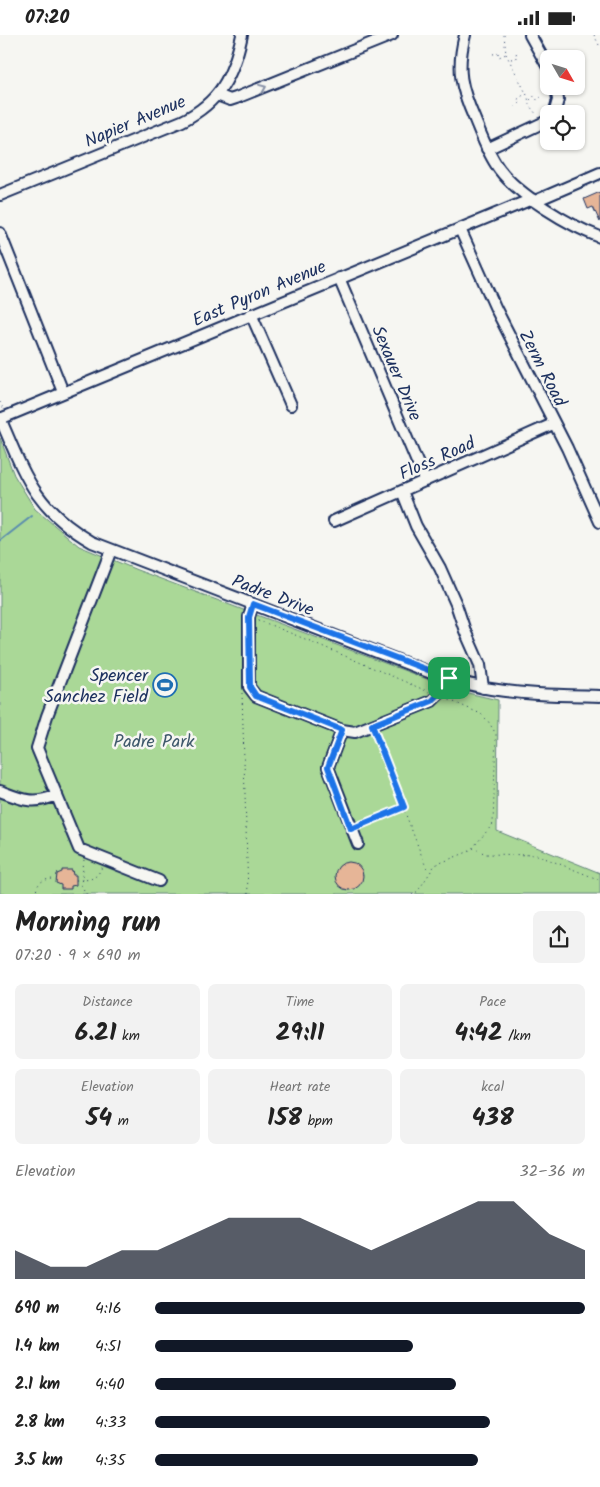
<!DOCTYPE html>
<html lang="en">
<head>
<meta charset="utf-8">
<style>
	body { margin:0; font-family:Kalam,sans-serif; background:#f2f2f2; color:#222; height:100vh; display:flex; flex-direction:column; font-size:19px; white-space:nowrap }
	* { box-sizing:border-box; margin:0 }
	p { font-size:16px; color:#767676 }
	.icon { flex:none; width:28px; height:28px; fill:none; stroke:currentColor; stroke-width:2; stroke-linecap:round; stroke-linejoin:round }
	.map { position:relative; height:859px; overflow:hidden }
	.details { display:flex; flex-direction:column; background:#fff; flex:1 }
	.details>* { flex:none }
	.needle { width:32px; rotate:129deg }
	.fabs { position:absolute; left:540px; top:15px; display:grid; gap:10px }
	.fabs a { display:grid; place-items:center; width:45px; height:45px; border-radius:8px; background:#fff; box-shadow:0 1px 4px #0004; font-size:25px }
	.pin { position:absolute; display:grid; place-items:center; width:42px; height:42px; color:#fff; margin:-21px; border-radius:10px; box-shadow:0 2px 8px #0006 }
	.round { display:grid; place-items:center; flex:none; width:52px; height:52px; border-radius:8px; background:#f2f2f2 }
	.summary { display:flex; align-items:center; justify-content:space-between; height:85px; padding:0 15px }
	h1 { font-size:28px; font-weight:800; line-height:38px }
	.figures { display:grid; grid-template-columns:repeat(3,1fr); gap:8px; height:85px; padding:5px 15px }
	.figures div { display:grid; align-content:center; border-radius:8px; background:#f2f2f2; text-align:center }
	.figures b { font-size:25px; font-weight:800 }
	.figures small { font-size:14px; font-weight:400 }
	.figures p { font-size:14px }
	.chart { height:140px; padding:10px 15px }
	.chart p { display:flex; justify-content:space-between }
	.chart svg { width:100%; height:90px; margin-top:5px; fill:#111827; opacity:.7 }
	ul { padding:0 15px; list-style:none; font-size:16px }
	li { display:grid; grid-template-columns:80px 60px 1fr; align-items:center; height:38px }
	li i { height:12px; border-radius:6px; background:#111827 }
	.status { display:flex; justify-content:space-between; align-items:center; height:35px; padding:0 25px; background:#fff; direction:ltr }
	.status svg { height:14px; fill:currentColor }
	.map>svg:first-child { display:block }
</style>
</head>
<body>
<div class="status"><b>07:20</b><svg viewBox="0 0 49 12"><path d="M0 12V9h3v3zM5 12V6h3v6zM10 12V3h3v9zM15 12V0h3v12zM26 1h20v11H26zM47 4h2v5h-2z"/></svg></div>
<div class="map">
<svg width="600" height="860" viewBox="0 0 600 860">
	<rect width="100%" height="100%" fill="#f6f6f2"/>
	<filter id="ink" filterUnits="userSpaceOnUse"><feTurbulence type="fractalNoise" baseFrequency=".02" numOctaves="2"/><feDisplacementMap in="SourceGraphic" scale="10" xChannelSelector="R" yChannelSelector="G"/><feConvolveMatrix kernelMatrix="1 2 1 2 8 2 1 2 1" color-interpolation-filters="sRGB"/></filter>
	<g filter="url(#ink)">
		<path fill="#aad897" stroke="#62847a" d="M0,403L14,440L35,474L79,511L137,535L459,656L498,665L497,796L600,838V859H0Z"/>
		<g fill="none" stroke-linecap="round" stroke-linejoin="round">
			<path stroke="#5a8daf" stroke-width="2" d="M0,506L32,481"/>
		</g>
		<path fill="#e6b597" stroke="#1b2f5e" d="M600,157V187L593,172L588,174L584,164Z
			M335 841a14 14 0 1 1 28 0a14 14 0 1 1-28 0Z
			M62,835H72L73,840H76V850L71,851V854H61V850L56,848L57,839L62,837Z"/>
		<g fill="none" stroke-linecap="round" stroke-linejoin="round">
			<g stroke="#1b2f5e" stroke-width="14">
				<path id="minor" d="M465,0C456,35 461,53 475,85C482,102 488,119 499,134C518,160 570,191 600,202
					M530,0L549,34
					M217,60L230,65L236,63L392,0
					M554,79L558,65L556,51
					M487,114L549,85
					M0,160L182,86C220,67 233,41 242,0
					M535,166L600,138
					M460,194L496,274L567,413L600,487
					M0,198L63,357
					M339,243L425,446
					M251,279L291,370
					M0,383C25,441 35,474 92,507L434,639C453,645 472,651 491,654C527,660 564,660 600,661
					M0,384L532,164
					M402,456L416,491L440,533L456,569L465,596L480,630L483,653
					M334,486L553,389
					M111,515L47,681L37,713L79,814L159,846
					M253,569L249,582V652L256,661L342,695L355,697L432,666L443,655L449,643
					M342,695L328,732L358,809
					M0,756C23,765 33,770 57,760"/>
			</g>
			<path stroke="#1b2f5e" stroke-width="1" stroke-dasharray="1 4" stroke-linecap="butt" d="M594,0L600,12
				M493,19L498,18L499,22L506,19L504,0
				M506,19L528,62L529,70L537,80
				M511,24L516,23L515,19L519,18
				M530,65L534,61L537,65L541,62
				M515,71L520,68L518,64L525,59
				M0,367L3,373
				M258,585L310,606L429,657
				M242,658L248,860
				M374,697L426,832L429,835
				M361,790L403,772
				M473,813L486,819L537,820L600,845
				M84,825L81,850L87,860
				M76,845C90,845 96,845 102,832
				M36,860C36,846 44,844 56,844
				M412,860L418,856L435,830L470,816L493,789L496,699L488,686L481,679L447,664"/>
			<use href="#minor" stroke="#f6f6f2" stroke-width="10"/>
		</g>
		<defs><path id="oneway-chevron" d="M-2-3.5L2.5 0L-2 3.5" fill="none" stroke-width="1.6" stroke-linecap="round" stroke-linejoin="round" transform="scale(1.25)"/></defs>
		<use stroke="#8892a8" href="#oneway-chevron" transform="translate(263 53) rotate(-22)"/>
	</g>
	<g fill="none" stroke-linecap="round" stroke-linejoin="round" filter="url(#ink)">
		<g stroke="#fff" stroke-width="10">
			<path id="route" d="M253,569L449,643L443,655L432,666L372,690L404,772L351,794L328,732L342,695L256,661L250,652L249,582Z"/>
		</g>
		<use href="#route" stroke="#1a73e8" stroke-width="6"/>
	</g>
	<defs>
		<g id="stadium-ring" transform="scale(1.25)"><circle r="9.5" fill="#f6f6f2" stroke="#1f6fb2" stroke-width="1.5"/><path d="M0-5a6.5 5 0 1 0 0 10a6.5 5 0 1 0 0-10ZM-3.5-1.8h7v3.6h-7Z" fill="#1f6fb2"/></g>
	</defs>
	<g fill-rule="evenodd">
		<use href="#stadium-ring" x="165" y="650"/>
	</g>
	<g text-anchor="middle" stroke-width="5" stroke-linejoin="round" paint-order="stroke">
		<g font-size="18" fill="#1b2f5e" stroke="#f6f6f2">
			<text transform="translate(135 86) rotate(-23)" y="6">Napier Avenue</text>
			<text transform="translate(259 258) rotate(-23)" y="6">East Pyron Avenue</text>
			<text transform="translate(543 333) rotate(63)" y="6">Zerm Road</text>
			<text transform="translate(397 338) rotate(67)" y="6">Sexauer Drive</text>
			<text transform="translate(437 423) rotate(-24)" y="6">Floss Road</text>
			<text transform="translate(273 560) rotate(21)" y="6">Padre Drive</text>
		</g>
		<g font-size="18" fill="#1b2f5e" stroke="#f6f6f2" text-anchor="end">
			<text x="148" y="646">Spencer<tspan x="148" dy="21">Sanchez Field</tspan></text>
		</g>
		<g font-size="18" fill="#3f596c" stroke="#f6f6f2">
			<text x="154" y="712">Padre Park</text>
		</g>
	</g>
</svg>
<div class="fabs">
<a><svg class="needle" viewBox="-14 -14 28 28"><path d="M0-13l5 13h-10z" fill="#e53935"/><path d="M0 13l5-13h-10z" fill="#767676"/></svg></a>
<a><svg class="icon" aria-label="locate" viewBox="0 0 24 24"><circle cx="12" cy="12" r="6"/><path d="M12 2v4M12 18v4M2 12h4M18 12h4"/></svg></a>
</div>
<div class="pin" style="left:449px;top:643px;background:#1e9e55"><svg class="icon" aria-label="arrive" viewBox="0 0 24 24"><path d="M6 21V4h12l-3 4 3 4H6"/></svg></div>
</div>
<section class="details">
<div class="summary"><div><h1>Morning run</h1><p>07:20 · 9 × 690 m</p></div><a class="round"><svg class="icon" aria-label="share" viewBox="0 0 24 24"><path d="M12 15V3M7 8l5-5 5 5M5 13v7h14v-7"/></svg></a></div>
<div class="figures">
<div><p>Distance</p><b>6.21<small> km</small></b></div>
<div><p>Time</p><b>29:11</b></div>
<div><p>Pace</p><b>4:42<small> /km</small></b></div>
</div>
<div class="figures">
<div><p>Elevation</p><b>54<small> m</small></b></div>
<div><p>Heart rate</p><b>158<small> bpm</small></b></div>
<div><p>kcal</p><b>438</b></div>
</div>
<div class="chart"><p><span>Elevation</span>32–36 m</p>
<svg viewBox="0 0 160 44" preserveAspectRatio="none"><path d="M0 44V30L10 38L20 38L30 30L40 30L50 22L60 14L70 14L80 14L90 22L100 30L110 22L120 14L130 6L140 6L150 22L160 30V44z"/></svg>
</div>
<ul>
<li><b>690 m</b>4:16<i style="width:100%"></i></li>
<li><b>1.4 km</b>4:51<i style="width:60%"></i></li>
<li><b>2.1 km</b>4:40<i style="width:70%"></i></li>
<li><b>2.8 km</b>4:33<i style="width:78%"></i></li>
<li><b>3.5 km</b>4:35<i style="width:75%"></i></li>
</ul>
</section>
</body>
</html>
